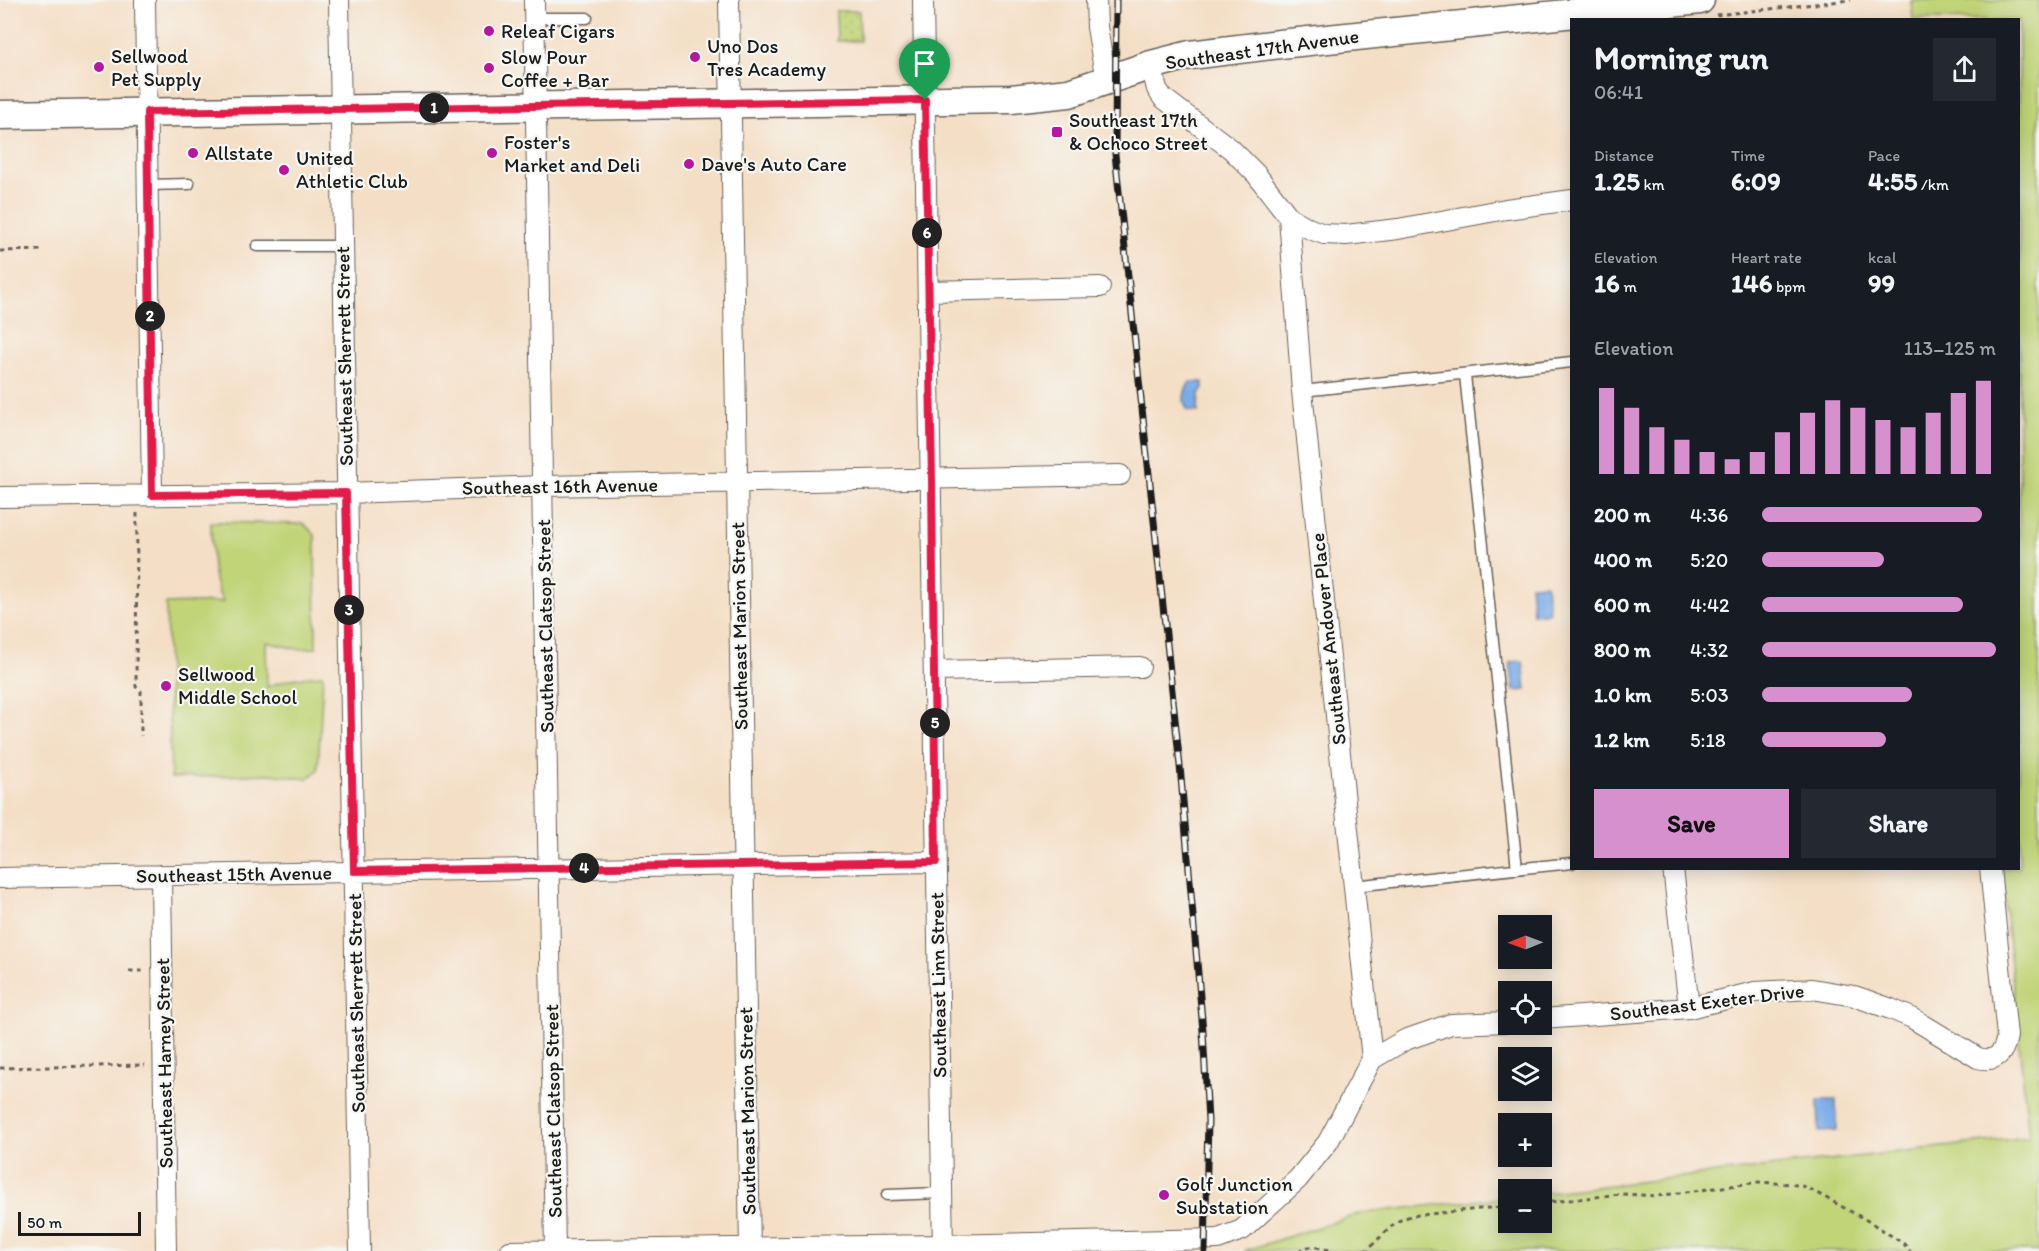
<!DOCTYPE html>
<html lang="en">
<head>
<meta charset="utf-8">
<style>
	body { margin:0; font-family:Itim,sans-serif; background:#242831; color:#f1f3f6; height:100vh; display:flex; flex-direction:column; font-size:22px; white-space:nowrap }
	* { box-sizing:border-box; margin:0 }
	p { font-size:20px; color:#9ea1a6 }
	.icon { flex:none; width:33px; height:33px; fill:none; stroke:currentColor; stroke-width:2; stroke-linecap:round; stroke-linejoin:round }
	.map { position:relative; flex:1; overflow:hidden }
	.details { position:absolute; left:1570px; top:18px; width:450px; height:852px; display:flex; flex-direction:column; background:#171b24; border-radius:0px; box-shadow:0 3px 15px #0003 }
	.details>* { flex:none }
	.needle { width:39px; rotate:269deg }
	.fabs { position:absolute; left:1498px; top:915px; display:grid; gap:12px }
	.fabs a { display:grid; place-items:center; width:54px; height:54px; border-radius:0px; background:#171b24; box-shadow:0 3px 15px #0003; font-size:30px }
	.scale { position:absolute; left:18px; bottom:15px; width:123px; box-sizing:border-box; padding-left:6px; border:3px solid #1c1c1c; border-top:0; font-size:16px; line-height:21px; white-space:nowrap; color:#1c1c1c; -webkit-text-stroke:4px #f6f6f2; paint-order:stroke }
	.pin { position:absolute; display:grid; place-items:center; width:51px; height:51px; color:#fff; margin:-62px -26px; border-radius:50% 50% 50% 0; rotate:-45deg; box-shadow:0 0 6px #0007 }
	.pin .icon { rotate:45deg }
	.km { position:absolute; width:30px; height:30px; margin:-15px; border-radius:50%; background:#222; color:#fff; font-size:16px; line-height:30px; text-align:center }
	.round { display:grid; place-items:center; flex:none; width:63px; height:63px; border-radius:0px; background:#242831 }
	.head { display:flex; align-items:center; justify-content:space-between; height:102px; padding:0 24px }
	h1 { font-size:33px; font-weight:700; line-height:45px }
	.metrics { display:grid; grid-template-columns:repeat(3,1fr); gap:9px; height:102px; padding:6px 24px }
	.metrics div { display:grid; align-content:center }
	.metrics b { font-size:26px; font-weight:700 }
	.metrics small { font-size:16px; font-weight:400 }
	.metrics p { font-size:16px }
	.chart { height:168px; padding:12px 24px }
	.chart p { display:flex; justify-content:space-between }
	.chart svg { width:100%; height:108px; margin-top:6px; stroke:#d690ce; stroke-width:6 }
	.action { display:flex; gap:12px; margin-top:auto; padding:12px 24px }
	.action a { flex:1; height:69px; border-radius:0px; background:#d690ce; color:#111; font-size:24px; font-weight:700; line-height:69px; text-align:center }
	.action a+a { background:#242831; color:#f1f3f6 }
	ul { padding:0 24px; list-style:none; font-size:20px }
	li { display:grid; grid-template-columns:96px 72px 1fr; align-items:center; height:45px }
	li i { height:15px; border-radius:8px; background:#d690ce }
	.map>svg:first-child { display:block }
</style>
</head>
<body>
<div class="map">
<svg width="2039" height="1251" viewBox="0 0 2039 1251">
	<defs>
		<pattern id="park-dots" width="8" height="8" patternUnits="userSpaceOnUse" patternTransform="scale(1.5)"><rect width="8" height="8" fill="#c1d478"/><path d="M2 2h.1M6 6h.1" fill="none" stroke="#a5b567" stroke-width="1.8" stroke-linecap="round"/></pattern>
	</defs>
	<rect width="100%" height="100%" fill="#f6f6f2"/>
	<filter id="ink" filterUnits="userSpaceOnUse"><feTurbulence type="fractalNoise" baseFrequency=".0167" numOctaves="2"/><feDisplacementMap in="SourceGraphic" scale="12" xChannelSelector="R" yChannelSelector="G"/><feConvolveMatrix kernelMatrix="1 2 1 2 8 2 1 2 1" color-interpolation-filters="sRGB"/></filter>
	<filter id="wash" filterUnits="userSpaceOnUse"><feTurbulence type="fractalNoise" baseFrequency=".008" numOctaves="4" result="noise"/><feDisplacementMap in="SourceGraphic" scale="24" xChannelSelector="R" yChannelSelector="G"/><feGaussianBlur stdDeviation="1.35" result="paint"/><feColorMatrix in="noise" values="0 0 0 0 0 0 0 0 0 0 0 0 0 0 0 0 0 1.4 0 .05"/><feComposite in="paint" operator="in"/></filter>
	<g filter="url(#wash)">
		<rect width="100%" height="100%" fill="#f4dfc6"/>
		<path fill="#c1d478" stroke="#6e784a" stroke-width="1.5" d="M1926,0H2039V1251H1244L1362,1213L1509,1197V1222H1542V1193L2029,1137L2001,869L2019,868V20L1913,19L1911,1Z
			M211,522L304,524L315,535L316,648L297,649L266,642L267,687C286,679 303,676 323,675L318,770L307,779L270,774L171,778L166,604L223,602C210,578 212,549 211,522Z"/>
		<path fill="url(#park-dots)" stroke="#6e784a" stroke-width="1.5" d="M836,11H859L860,41H837Z"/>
		<path fill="#7cace7" stroke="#4c6482" stroke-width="1.5" d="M1190,382H1203V389L1199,394L1198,412L1188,411C1182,400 1183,393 1190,382Z
			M1546,584L1549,612L1533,614L1530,585Z
			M1523,661L1526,690L1514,691L1510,662Z
			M1818,1100H1836L1837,1131L1819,1132Z"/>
	</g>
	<g filter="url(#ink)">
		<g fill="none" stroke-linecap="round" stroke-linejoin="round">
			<g stroke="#686058" stroke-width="13">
				<path id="service" d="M534,18H587
					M148,185L189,184
					M257,246H343
					M1465,375L1517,869
					M1302,391L1572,362
					M1353,886L1572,863
					M887,1195L942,1193"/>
			</g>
			<g stroke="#686058" stroke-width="22">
				<path id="minor" d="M145,0L152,495
					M339,0L360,1251
					M534,0L555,1251
					M729,0L750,1251
					M923,0L943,1251
					M1096,0L1097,27L1106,81
					M1151,65L1157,89L1163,98L1231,149L1256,174L1289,217L1310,229L1324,234L1346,235L1398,229L1506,209L1572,200
					M1289,217L1302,391L1372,1059
					M928,291L1100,287
					M0,497L346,493L543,486L1120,475
					M934,671L1140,667
					M1673,868L1689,1008
					M161,875L166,1251
					M0,878L936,862
					M1542,1019L1689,1008L1755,992L1812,989L1854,996L1891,1009L1912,1018L1978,1058C1996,1063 2004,1053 2007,1036L1990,868
					M510,1251L943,1245L1218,1239L1242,1230L1298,1179L1328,1142L1372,1059L1405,1040L1451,1024L1509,1022"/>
			</g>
			<g stroke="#686058" stroke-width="31">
				<path id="secondary" d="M0,115L1011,99L1069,93L1151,65L1190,55L1280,44L1700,0"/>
			</g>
			<path stroke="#686058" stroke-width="3" stroke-dasharray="4.5 4.5" stroke-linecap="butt" d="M1716,15L1851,0
				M0,251L44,250
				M137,513L136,687L141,691V736
				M129,971H143
				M0,1068L145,1065
				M1542,1203L1621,1194L1657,1196L1759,1182L1791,1184L1806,1187L1870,1222L1904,1244L1910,1251
				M1299,1251C1309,1243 1321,1248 1333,1251
				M1364,1251L1367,1250L1396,1222L1410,1216L1509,1206"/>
			<use href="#service" stroke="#fff" stroke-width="10"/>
			<use href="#minor" stroke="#fff" stroke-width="20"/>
			<use href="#secondary" stroke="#fff" stroke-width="28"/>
			<g stroke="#1c1c1c" stroke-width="7">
				<path id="rail" d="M1116,0L1115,154L1180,766L1203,1031L1208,1121L1205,1251"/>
			</g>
			<use href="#rail" stroke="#f6f6f2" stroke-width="4.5" stroke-dasharray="14" stroke-linecap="butt"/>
		</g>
	</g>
	<g fill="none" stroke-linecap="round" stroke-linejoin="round" filter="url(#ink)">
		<g stroke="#fff" stroke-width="12">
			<path id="route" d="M925,100L932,480L936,862L354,871L346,493L152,495L147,112Z"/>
		</g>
		<use href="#route" stroke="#e11d48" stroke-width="8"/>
	</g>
	<g fill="#b5179e" stroke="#f6f6f2" stroke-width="2">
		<circle cx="489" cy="31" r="6"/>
		<circle cx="695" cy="57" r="6"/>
		<circle cx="99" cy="67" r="6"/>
		<circle cx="489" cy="68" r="6"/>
		<rect x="1051" y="126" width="12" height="12" rx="3"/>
		<circle cx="193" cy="153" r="6"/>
		<circle cx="492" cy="153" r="6"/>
		<circle cx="689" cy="164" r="6"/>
		<circle cx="284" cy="170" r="6"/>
		<circle cx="166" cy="686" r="6"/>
		<circle cx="1164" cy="1195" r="6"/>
	</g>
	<g text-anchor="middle" stroke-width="4.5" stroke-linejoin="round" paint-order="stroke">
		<g font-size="20" fill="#1c1c1c" stroke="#f6f6f2" text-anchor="start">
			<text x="501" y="38">Releaf Cigars</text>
			<text x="707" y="53">Uno Dos<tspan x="707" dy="23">Tres Academy</tspan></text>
			<text x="111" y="63">Sellwood<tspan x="111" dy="23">Pet Supply</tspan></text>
			<text x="501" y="64">Slow Pour<tspan x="501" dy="23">Coffee + Bar</tspan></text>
			<text x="1069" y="127">Southeast 17th<tspan x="1069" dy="23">&amp; Ochoco Street</tspan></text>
			<text x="504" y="149">Foster's<tspan x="504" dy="23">Market and Deli</tspan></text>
			<text x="205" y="160">Allstate</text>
			<text x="296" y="165">United<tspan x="296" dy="23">Athletic Club</tspan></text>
			<text x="701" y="171">Dave's Auto Care</text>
			<text x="178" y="681">Sellwood<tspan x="178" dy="23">Middle School</tspan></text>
			<text x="1176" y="1191">Golf Junction<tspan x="1176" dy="23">Substation</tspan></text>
		</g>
		<g font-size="20" fill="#1c1c1c" stroke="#f6f6f2">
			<text transform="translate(1262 49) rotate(-8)" y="7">Southeast 17th Avenue</text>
			<text transform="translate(344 356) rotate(-91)" y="7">Southeast Sherrett Street</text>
			<text transform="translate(560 486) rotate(-1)" y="7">Southeast 16th Avenue</text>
			<text transform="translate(545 626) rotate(-91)" y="7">Southeast Clatsop Street</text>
			<text transform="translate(739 626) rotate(-91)" y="7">Southeast Marion Street</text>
			<text transform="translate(1328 639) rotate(-96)" y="7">Southeast Andover Place</text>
			<text transform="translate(234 874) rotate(-1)" y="7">Southeast 15th Avenue</text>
			<text transform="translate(938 985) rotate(-91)" y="7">Southeast Linn Street</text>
			<text transform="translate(1707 1002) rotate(-7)" y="7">Southeast Exeter Drive</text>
			<text transform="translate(356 1003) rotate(-91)" y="7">Southeast Sherrett Street</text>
			<text transform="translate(164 1063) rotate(-91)" y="7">Southeast Harney Street</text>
			<text transform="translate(553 1111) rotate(-91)" y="7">Southeast Clatsop Street</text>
			<text transform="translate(747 1111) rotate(-91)" y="7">Southeast Marion Street</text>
		</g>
	</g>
</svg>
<div class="fabs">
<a><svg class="needle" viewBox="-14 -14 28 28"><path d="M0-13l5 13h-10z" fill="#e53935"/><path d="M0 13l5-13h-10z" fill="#9ea1a6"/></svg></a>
<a><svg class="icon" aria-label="locate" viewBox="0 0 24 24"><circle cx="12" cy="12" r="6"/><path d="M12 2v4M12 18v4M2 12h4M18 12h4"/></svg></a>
<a><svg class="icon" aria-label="layers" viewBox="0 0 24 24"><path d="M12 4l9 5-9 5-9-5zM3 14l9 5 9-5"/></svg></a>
<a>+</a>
<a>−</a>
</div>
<div class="scale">50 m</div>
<div class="pin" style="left:925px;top:100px;background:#1e9e55"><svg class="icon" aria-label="arrive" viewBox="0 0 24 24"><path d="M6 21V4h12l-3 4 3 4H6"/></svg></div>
<b class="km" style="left:434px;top:108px">1</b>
<b class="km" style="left:150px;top:316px">2</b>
<b class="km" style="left:349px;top:610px">3</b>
<b class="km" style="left:584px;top:868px">4</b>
<b class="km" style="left:935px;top:723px">5</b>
<b class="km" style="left:927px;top:233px">6</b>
<section class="details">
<div class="head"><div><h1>Morning run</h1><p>06:41</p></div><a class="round"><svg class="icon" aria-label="share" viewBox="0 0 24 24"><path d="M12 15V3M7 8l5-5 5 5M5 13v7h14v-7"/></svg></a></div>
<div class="metrics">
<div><p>Distance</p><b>1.25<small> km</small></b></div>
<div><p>Time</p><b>6:09</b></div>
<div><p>Pace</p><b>4:55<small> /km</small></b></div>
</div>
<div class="metrics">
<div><p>Elevation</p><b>16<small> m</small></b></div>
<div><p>Heart rate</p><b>146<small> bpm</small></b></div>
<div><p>kcal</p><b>99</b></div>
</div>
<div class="chart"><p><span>Elevation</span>113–125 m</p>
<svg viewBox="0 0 160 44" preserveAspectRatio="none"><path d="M5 44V9M15 44V17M25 44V25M35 44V30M45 44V35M55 44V38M65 44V35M75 44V27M85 44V19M95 44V14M105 44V17M115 44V22M125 44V25M135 44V19M145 44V11M155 44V6"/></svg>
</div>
<ul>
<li><b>200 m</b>4:36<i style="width:94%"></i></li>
<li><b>400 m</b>5:20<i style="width:52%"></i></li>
<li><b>600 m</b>4:42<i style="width:86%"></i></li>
<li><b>800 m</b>4:32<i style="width:100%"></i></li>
<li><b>1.0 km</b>5:03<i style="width:64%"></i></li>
<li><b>1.2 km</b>5:18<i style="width:53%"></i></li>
</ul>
<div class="action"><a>Save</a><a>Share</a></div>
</section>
</div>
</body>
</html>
